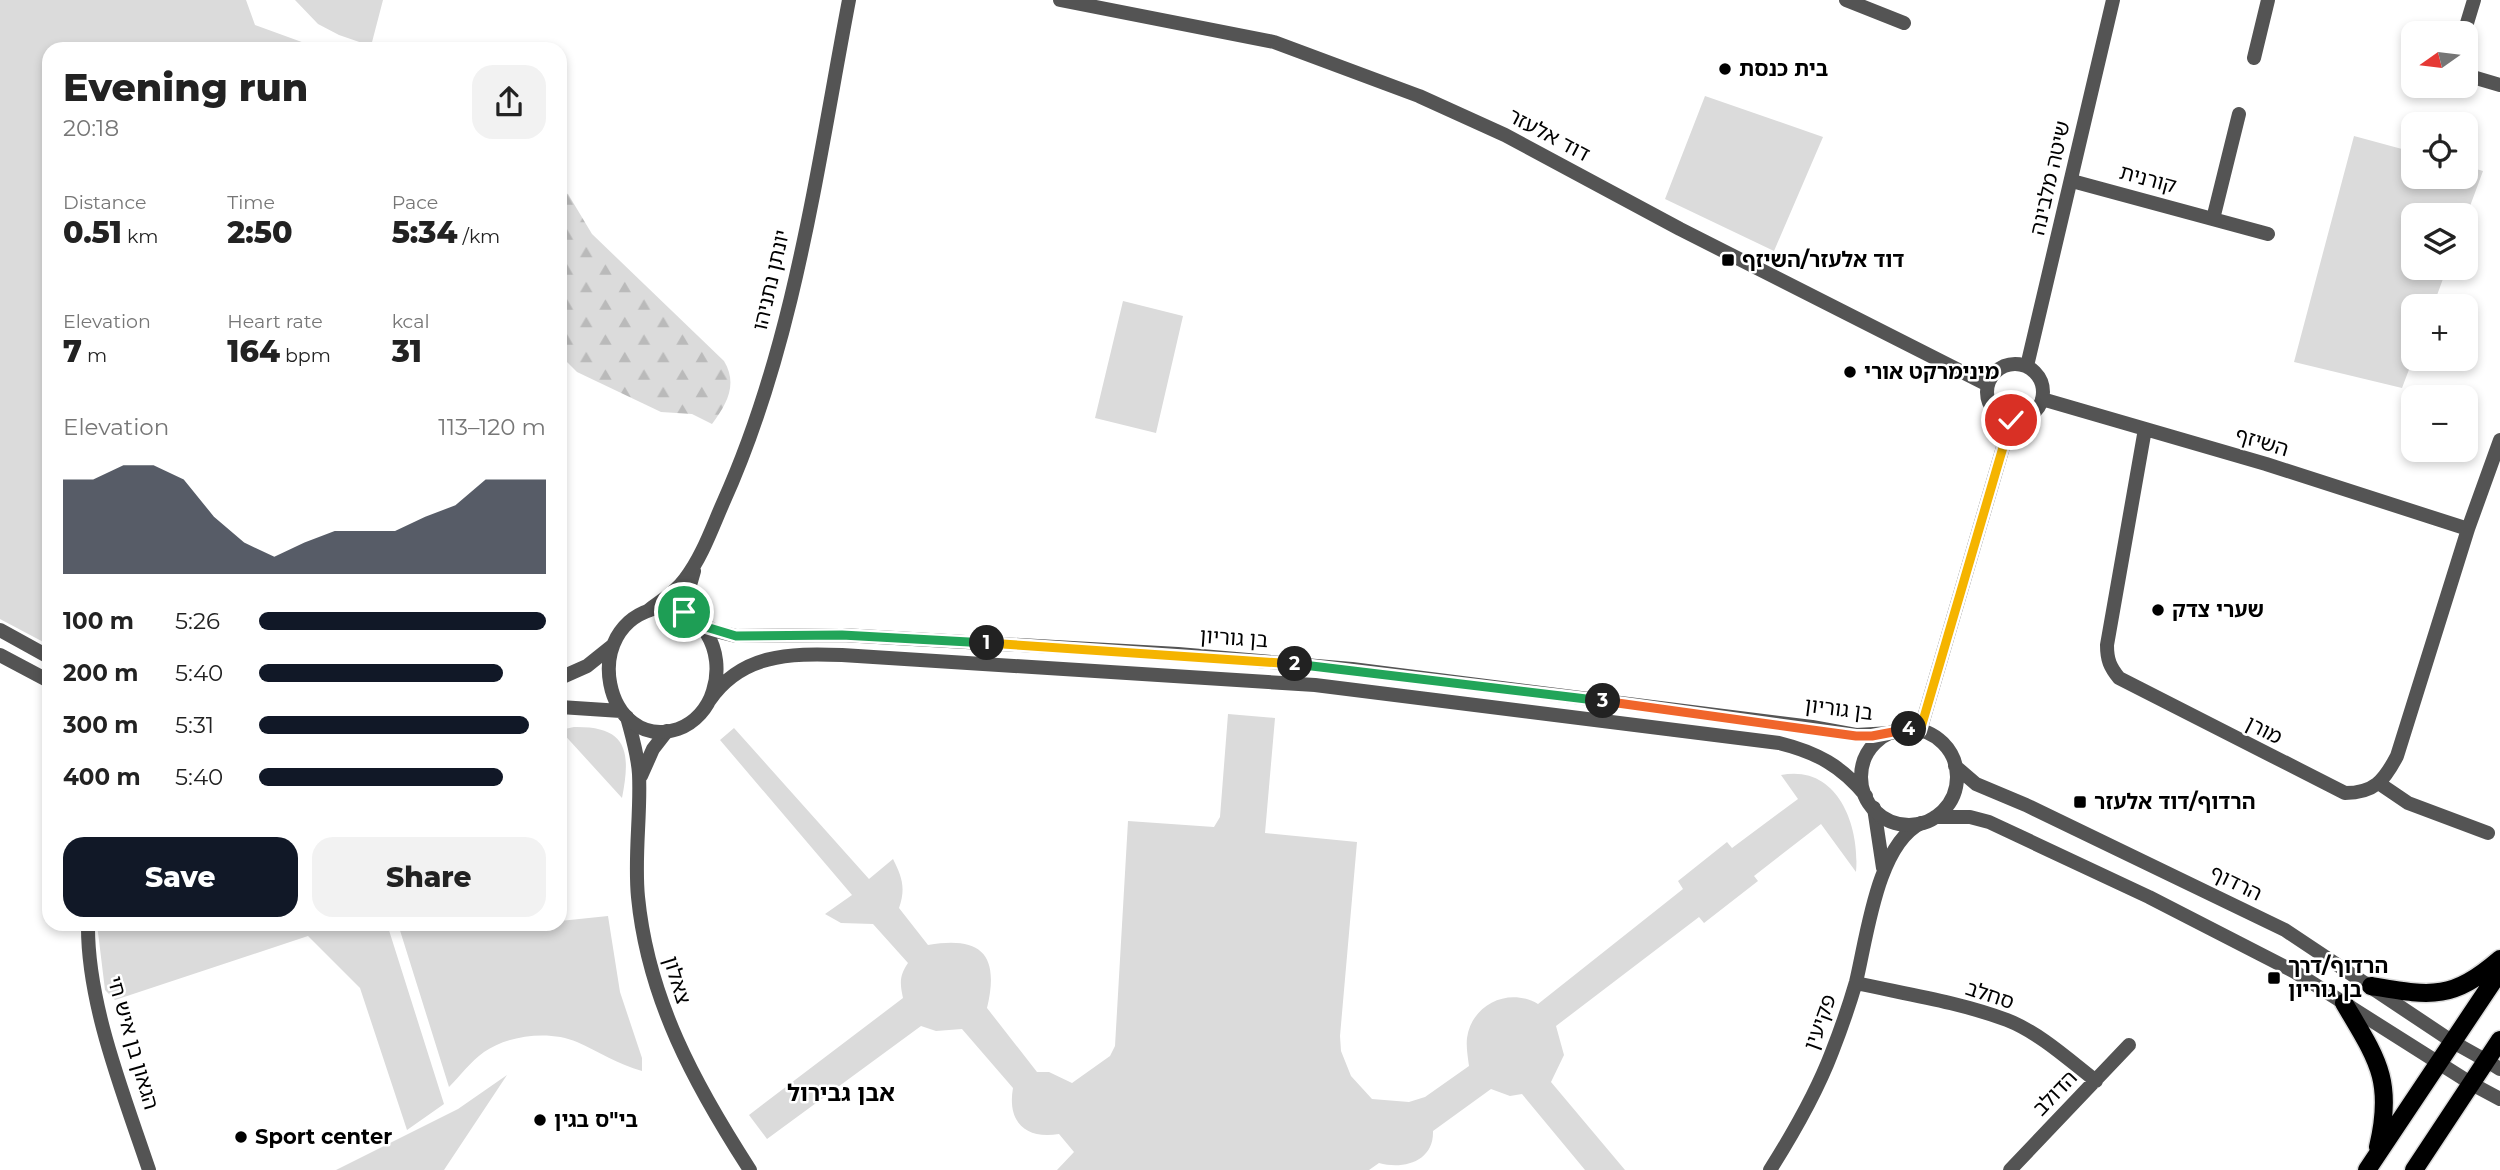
<!DOCTYPE html>
<html lang="en">
<head>
<meta charset="utf-8">
<style>
	body { margin:0; font-family:Montserrat,"Noto Sans Hebrew",sans-serif; background:#f2f2f2; color:#222; height:100vh; display:flex; flex-direction:column; font-size:26px; white-space:nowrap }
	* { box-sizing:border-box; margin:0 }
	p { font-size:23px; color:#767676 }
	.icon { flex:none; width:38px; height:38px; fill:none; stroke:currentColor; stroke-width:2; stroke-linecap:round; stroke-linejoin:round }
	.map { position:relative; flex:1; overflow:hidden }
	.sheet { position:absolute; left:42px; top:42px; width:525px; height:889px; display:flex; flex-direction:column; background:#fff; border-radius:21px; box-shadow:0 4px 10px #0003 }
	.sheet>* { flex:none }
	.needle { width:46px; rotate:256deg }
	.buttons { position:absolute; left:2401px; top:21px; display:grid; gap:14px }
	.buttons a { display:grid; place-items:center; width:77px; height:77px; border-radius:14px; background:#fff; box-shadow:0 4px 10px #0003; font-size:35px }
	.pin { position:absolute; display:grid; place-items:center; width:60px; height:60px; color:#fff; margin:-30px; border:4px solid #fff; border-radius:50%; box-shadow:0 2px 7px #0007 }
	.km { position:absolute; width:35px; height:35px; margin:-18px; border-radius:50%; background:#222; color:#fff; font-size:19px; line-height:35px; text-align:center }
	.round { display:grid; place-items:center; flex:none; width:74px; height:74px; border-radius:21px; background:#f2f2f2 }
	.overview { display:flex; align-items:center; justify-content:space-between; height:119px; padding:0 21px }
	h1 { font-size:38px; font-weight:800; line-height:52px }
	.stats { display:grid; grid-template-columns:repeat(3,1fr); gap:10px; height:119px; padding:7px 21px }
	.stats div { display:grid; align-content:center }
	.stats b { font-size:30px; font-weight:800 }
	.stats small { font-size:19px; font-weight:400 }
	.stats p { font-size:19px }
	.chart { height:196px; padding:14px 21px }
	.chart p { display:flex; justify-content:space-between }
	.chart svg { width:100%; height:126px; margin-top:7px; fill:#111827; opacity:.7 }
	.button { display:flex; gap:14px; margin-top:auto; padding:14px 21px }
	.button a { flex:1; height:80px; border-radius:21px; background:#111827; color:#fff; font-size:28px; font-weight:800; line-height:80px; text-align:center }
	.button a+a { background:#f2f2f2; color:#222 }
	ul { padding:0 21px; list-style:none; font-size:23px }
	li { display:grid; grid-template-columns:112px 84px 1fr; align-items:center; height:52px }
	li i { height:18px; border-radius:9px; background:#111827 }
	.map>svg:first-child { display:block }
</style>
</head>
<body>
<div class="map">
<svg width="2500" height="1170" viewBox="0 0 2500 1170">
	<defs>
		<pattern id="forest-firs" width="22" height="20" patternUnits="userSpaceOnUse" patternTransform="scale(1.75)"><rect width="22" height="20" fill="#dbdbdb"/><path d="M5 1l3.5 6h-7zM16 11l3.5 6h-7z" fill="#bababa"/></pattern>
	</defs>
	<rect width="100%" height="100%" fill="#fff"/>
	<path fill="#dbdbdb" d="M0,0H246L255,25L321,49H49V645L0,619Z
		M295,0H383L371,46L339,35L318,24Z
		M1705,96L1823,137L1774,251L1665,199Z
		M2354,136L2413,152V177H2466V166L2483,171L2466,217L2413,215V268H2447L2433,306H2413V359L2402,388L2294,362Z
		M1123,301L1183,316L1156,433L1095,418Z
		M1228,714L1275,718L1265,833L1357,842L1340,1036L1341,1051L1351,1076L1372,1099L1409,1102L1425,1097L1469,1066C1468,1057 1466,1048 1467,1038C1472,1003 1510,987 1538,1004L1683,889L1678,881L1727,842L1732,848L1798,799L1781,775C1838,764 1860,826 1856,872L1821,824L1754,876L1758,881L1704,923L1699,917L1556,1026L1564,1055L1551,1082L1625,1170H1585L1522,1094L1510,1096L1491,1089L1433,1131C1434,1161 1404,1170 1379,1163L1369,1170H1057L1074,1152L1059,1134C1025,1140 1007,1121 1013,1088L962,1029L936,1031L921,1026L767,1139L749,1115L903,998C900,984 899,976 908,963L873,924L841,923L825,914L852,895L720,740L734,728L869,879L893,859C902,877 906,888 899,908L928,945C981,936 1000,954 987,1008L1037,1072H1049L1072,1083L1110,1056L1115,1046L1128,821L1214,827L1220,817Z
		M574,727C628,726 631,752 622,798L560,730Z
		M608,916L620,992L642,1058V1071C618,1064 599,1052 577,1042C550,1030 508,1035 484,1052C471,1061 460,1076 449,1087L398,924H560V921Z
		M97,924H387L444,1104L407,1130L360,988L308,936L115,1000L105,990Z
		M507,1075L444,1170H336L458,1109Z"/>
	<path fill="url(#forest-firs)" d="M560,191L568,194L592,234L724,361C738,384 727,404 712,424L692,414L661,412L577,372L560,355Z"/>
	<g fill="none" stroke-linecap="round" stroke-linejoin="round">
		<g stroke="#dbdbdb" stroke-width="21">
			<path id="primary" d="M2371,986C2431,996 2451,1001 2500,959
				M2344,1003C2377,1059 2394,1080 2378,1147
				M2367,1170L2500,971
				M2414,1170L2500,1040"/>
		</g>
		<path stroke="#545454" stroke-width="14" d="M1060,0L1274,42L1419,96L1505,135L1680,229L1988,385
			M1846,0L1904,23
			M2464,33L2474,0
			M2254,58L2268,0
			M2466,75L2500,85
			M2072,181L2268,234
			M2213,219L2239,114
			M1987 392a28 28 0 1 1 56 0a28 28 0 1 1-56 0Z
			M2027,366L2113,0
			M2042,399L2266,464L2468,529
			M2145,429L2107,645C2107,660 2110,667 2119,678L2345,793C2374,793 2384,781 2397,756L2468,529L2500,440
			M649,610C662,600 676,592 685,579C702,557 712,528 723,503C794,346 817,168 849,0
			M691,616L690,585L694,571
			M627,717C632,736 638,755 639,774C641,815 634,856 638,897C648,999 695,1085 750,1170
			M1920,731L2011,420
			M641,776L653,749L667,731
			M2380,784L2408,803L2488,833
			M1874,808L1883,868
			M88,924C87,1004 124,1095 149,1170
			M1856,983C1906,994 1959,1002 2007,1020C2040,1033 2069,1060 2096,1081
			M2487,1061L2500,1069
			M2472,1084L2500,1099
			M1770,1170C1794,1132 1816,1094 1832,1052C1841,1029 1849,1006 1856,982C1867,937 1877,845 1921,823
			M2010,1170L2129,1045"/>
		<path stroke="#545454" stroke-width="14" d="M658,608C702,606 726,651 713,691C708,708 695,723 678,729C605,753 577,625 658,608Z
			M698,622L716,631L736,636L842,635L1178,654L1352,669L1812,727L1856,735L1891,733
			M0,630L49,657
			M0,655L49,681
			M560,678L587,666L612,646
			M709,701C741,654 789,653 842,655L1315,685L1779,743C1816,752 1842,766 1866,796
			M560,707L621,711
			M1861 777a48 48 0 1 1 96 0a48 48 0 1 1-96 0Z
			M1955,766L1976,784L2026,805L2285,930L2453,1042L2487,1061
			M1935,817H1970L1989,822L2149,897L2295,972L2472,1084"/>
		<use href="#primary" stroke="#000" stroke-width="18"/>
	</g>
	<g fill="none" stroke-linecap="round" stroke-linejoin="round">
		<g stroke="#fff" stroke-width="14">
			<path id="split-1" d="M684,612L706,627L736,636L842,635L987,643"/>
		</g>
		<g stroke="#fff" stroke-width="14">
			<path id="split-2" d="M987,643L1295,664"/>
		</g>
		<g stroke="#fff" stroke-width="14">
			<path id="split-3" d="M1295,664L1603,701"/>
		</g>
		<g stroke="#fff" stroke-width="14">
			<path id="split-4" d="M1603,701L1856,736H1872L1909,729"/>
		</g>
		<g stroke="#fff" stroke-width="14">
			<path id="split-5" d="M1909,729L1920,731L2011,420"/>
		</g>
		<use href="#split-1" stroke="#22a559" stroke-width="9"/>
		<use href="#split-2" stroke="#f5b400" stroke-width="9"/>
		<use href="#split-3" stroke="#22a559" stroke-width="9"/>
		<use href="#split-4" stroke="#f0652b" stroke-width="9"/>
		<use href="#split-5" stroke="#f5b400" stroke-width="9"/>
	</g>
	<g fill="#000" stroke="#fff" stroke-width="2.5">
		<circle cx="1725" cy="69" r="7"/>
		<rect x="1721" y="253" width="14" height="14" rx="3.5"/>
		<circle cx="1850" cy="372" r="7"/>
		<circle cx="2158" cy="610" r="7"/>
		<rect x="2073" y="795" width="14" height="14" rx="3.5"/>
		<rect x="2267" y="971" width="14" height="14" rx="3.5"/>
		<circle cx="540" cy="1120" r="7"/>
		<circle cx="241" cy="1137" r="7"/>
	</g>
	<g text-anchor="middle" stroke-width="5" stroke-linejoin="round" paint-order="stroke">
		<g font-size="21" font-weight="bold" fill="#000" stroke="#fff" text-anchor="start">
			<text x="1739" y="76">בית כנסת</text>
			<text x="1742" y="267">דוד אלעזר/השיזף</text>
			<text x="1864" y="379">מינימרקט אורי</text>
			<text x="2172" y="617">שערי צדק</text>
			<text x="2094" y="809">הרדוף/דוד אלעזר</text>
			<text x="2288" y="973">הרדוף/דרך<tspan x="2288" dy="24">בן גוריון</tspan></text>
			<text x="554" y="1127">בי"ס בגין</text>
			<text x="255" y="1144">Sport center</text>
		</g>
		<g font-size="21" fill="#000" stroke="#fff">
			<text transform="translate(1549 135) rotate(28)" y="7">דוד אלעזר</text>
			<text transform="translate(2050 178) rotate(-77)" y="7">שיטה מלבינה</text>
			<text transform="translate(2148 179) rotate(15)" y="7">קורנית</text>
			<text transform="translate(771 280) rotate(-77)" y="7">יונתן נתניהו</text>
			<text transform="translate(2262 442) rotate(17)" y="7">השיזף</text>
			<text transform="translate(1234 638) rotate(4)" y="7">בן גוריון</text>
			<text transform="translate(1839 709) rotate(7)" y="7">בן גוריון</text>
			<text transform="translate(2264 730) rotate(27)" y="7">מורן</text>
			<text transform="translate(2236 883) rotate(26)" y="7">הרדוף</text>
			<text transform="translate(677 980) rotate(73)" y="7">צאלון</text>
			<text transform="translate(1990 995) rotate(18)" y="7">סחלב</text>
			<text transform="translate(1820 1022) rotate(-70)" y="7">פקיעין</text>
			<text transform="translate(133 1043) rotate(74)" y="7">הגאון בן איש חי</text>
			<text transform="translate(2055 1093) rotate(-46)" y="7">הדולב</text>
		</g>
		<g font-size="23" font-weight="bold" fill="#000" stroke="#fff">
			<text x="841" y="1101">אבן גבירול</text>
		</g>
	</g>
</svg>
<div class="buttons">
<a><svg class="needle" viewBox="-14 -14 28 28"><path d="M0-13l5 13h-10z" fill="#e53935"/><path d="M0 13l5-13h-10z" fill="#767676"/></svg></a>
<a><svg class="icon" aria-label="locate" viewBox="0 0 24 24"><circle cx="12" cy="12" r="6"/><path d="M12 2v4M12 18v4M2 12h4M18 12h4"/></svg></a>
<a><svg class="icon" aria-label="layers" viewBox="0 0 24 24"><path d="M12 4l9 5-9 5-9-5zM3 14l9 5 9-5"/></svg></a>
<a>+</a>
<a>−</a>
</div>
<div class="pin" style="left:684px;top:612px;background:#1e9e55"><svg class="icon" aria-label="arrive" viewBox="0 0 24 24"><path d="M6 21V4h12l-3 4 3 4H6"/></svg></div>
<div class="pin" style="left:2011px;top:420px;background:#d93025"><svg class="icon" aria-label="check" viewBox="0 0 24 24"><path d="M5 12l5 5 9-10"/></svg></div>
<b class="km" style="left:987px;top:643px">1</b>
<b class="km" style="left:1295px;top:664px">2</b>
<b class="km" style="left:1603px;top:701px">3</b>
<b class="km" style="left:1909px;top:729px">4</b>
<section class="sheet">
<div class="overview"><div><h1>Evening run</h1><p>20:18</p></div><a class="round"><svg class="icon" aria-label="share" viewBox="0 0 24 24"><path d="M12 15V3M7 8l5-5 5 5M5 13v7h14v-7"/></svg></a></div>
<div class="stats">
<div><p>Distance</p><b>0.51<small> km</small></b></div>
<div><p>Time</p><b>2:50</b></div>
<div><p>Pace</p><b>5:34<small> /km</small></b></div>
</div>
<div class="stats">
<div><p>Elevation</p><b>7<small> m</small></b></div>
<div><p>Heart rate</p><b>164<small> bpm</small></b></div>
<div><p>kcal</p><b>31</b></div>
</div>
<div class="chart"><p><span>Elevation</span>113–120 m</p>
<svg viewBox="0 0 160 44" preserveAspectRatio="none"><path d="M0 44V11L10 11L20 6L30 6L40 11L50 24L60 33L70 38L80 33L90 29L100 29L110 29L120 24L130 20L140 11L150 11L160 11V44z"/></svg>
</div>
<ul>
<li><b>100 m</b>5:26<i style="width:100%"></i></li>
<li><b>200 m</b>5:40<i style="width:85%"></i></li>
<li><b>300 m</b>5:31<i style="width:94%"></i></li>
<li><b>400 m</b>5:40<i style="width:85%"></i></li>
</ul>
<div class="button"><a>Save</a><a>Share</a></div>
</section>
</div>
</body>
</html>
